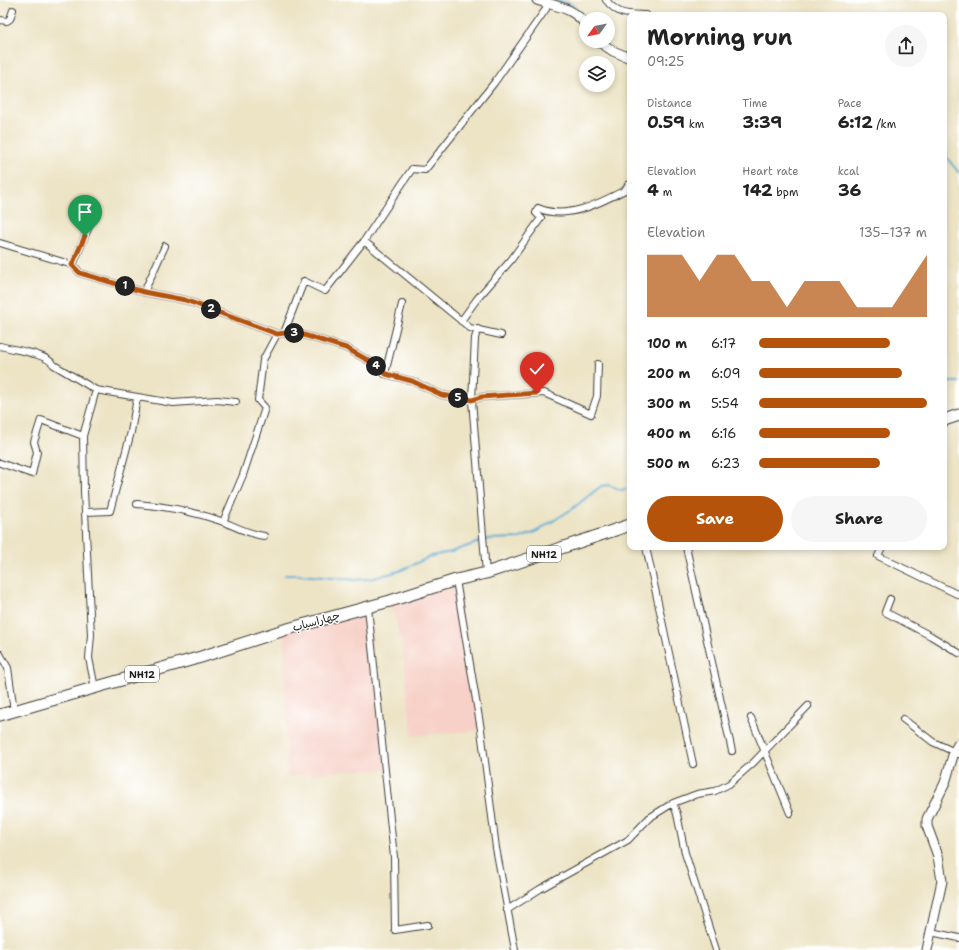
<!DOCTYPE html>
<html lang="en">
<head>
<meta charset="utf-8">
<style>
	body { margin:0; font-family:"Shantell Sans","Playpen Sans Arabic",sans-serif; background:#f6f6f6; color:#222; height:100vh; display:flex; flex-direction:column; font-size:15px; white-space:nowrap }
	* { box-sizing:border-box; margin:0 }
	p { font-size:13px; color:#767676 }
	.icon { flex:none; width:22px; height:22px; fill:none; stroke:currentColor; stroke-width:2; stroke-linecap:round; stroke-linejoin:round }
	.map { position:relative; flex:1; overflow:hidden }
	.details { position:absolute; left:627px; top:12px; width:320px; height:538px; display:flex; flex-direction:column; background:#fff; border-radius:8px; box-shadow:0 2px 6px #0003 }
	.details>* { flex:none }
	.needle { width:26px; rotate:237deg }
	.buttons { position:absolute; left:579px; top:12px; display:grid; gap:8px }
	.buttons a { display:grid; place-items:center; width:36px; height:36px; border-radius:50%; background:#fff; box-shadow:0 2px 6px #0003; font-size:20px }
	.pin { position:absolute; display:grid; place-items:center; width:34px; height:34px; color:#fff; margin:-41px -17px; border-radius:50% 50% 50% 0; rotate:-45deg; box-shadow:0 0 4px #0007 }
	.pin .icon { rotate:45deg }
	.km { position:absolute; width:20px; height:20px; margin:-10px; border-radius:50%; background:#222; color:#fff; font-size:11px; line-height:20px; text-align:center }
	.round { display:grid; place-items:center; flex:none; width:42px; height:42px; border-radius:21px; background:#f6f6f6 }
	.summary { display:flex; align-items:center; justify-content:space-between; height:68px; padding:0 20px }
	h1 { font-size:22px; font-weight:700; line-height:30px }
	.metrics { display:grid; grid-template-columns:repeat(3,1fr); gap:6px; height:68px; padding:4px 20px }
	.metrics div { display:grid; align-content:center }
	.metrics b { font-size:17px; font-weight:700 }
	.metrics small { font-size:11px; font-weight:400 }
	.metrics p { font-size:11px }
	.chart { height:112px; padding:8px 20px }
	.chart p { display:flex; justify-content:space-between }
	.chart svg { width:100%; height:72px; margin-top:4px; fill:#b45309; opacity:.7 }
	.action { display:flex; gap:8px; margin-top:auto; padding:8px 20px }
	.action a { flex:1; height:46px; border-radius:24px; background:#b45309; color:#fff; font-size:16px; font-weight:700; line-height:46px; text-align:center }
	.action a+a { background:#f6f6f6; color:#222 }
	ul { padding:0 20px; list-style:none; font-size:13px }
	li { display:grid; grid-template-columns:64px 48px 1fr; align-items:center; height:30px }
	li i { height:10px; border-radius:5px; background:#b45309 }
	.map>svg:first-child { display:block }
</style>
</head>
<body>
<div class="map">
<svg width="959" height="950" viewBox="0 0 959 950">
	<rect width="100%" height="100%" fill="#fff"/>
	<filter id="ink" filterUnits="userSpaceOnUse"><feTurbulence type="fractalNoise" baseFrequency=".025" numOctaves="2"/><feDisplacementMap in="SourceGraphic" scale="8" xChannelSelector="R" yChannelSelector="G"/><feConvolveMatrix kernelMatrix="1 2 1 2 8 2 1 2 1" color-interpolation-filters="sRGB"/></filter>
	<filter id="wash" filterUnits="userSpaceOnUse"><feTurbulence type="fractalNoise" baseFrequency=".012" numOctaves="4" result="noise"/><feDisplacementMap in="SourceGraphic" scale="16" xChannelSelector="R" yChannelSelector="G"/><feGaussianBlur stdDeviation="0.9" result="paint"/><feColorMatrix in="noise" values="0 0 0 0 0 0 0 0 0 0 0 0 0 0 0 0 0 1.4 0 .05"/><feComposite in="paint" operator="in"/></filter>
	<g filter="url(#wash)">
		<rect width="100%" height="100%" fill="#ede4c6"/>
		<path fill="#f7d1c7" d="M456,580L481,730L412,736L402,644L390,601Z
			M368,608L386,770H352L287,776L284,630Z"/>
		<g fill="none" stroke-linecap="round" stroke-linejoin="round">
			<path stroke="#59acd5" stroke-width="2" d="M555,0L569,3L586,18
				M944,154L959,173
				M944,382H959
				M285,575H300L356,580L374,578L399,571L432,556L451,552L488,539L520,538L534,533L572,509L601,486L608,485L621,490L630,488"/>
		</g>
	</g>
	<g filter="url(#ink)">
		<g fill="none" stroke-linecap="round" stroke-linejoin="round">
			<g stroke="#3b3a36" stroke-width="8">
				<path id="street" d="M606,0C619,16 627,14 646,15
					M0,20L7,21L10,19L13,10
					M364,241L470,328L501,335
					M0,243L73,265L80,273L144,292L185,300L277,334L294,332L346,348L371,362L385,374L412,381L442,395L472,400L481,397L544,393L591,414L597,396L598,364
					M73,265L97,207
					M144,292L165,246
					M461,321L477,299L511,260L541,218L536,213L538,208C566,221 600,203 625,190L628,185
					M478,329L475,338L472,400L486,573
					M284,333L304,281L325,291L364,241L412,169L425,170L494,83L546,9V3
					M0,346C14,350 46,353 54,365L96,390L173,403L217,400L236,402
					M385,374L402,304
					M0,463L32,474L37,452L34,442L41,420L83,436
					M137,504C166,506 196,512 224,522C238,528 249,534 264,536
					M86,512L110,511L131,432L137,398
					M223,522L243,475L265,408L258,400L263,360L277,334
					M646,547L693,764
					M686,547L732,751
					M882,547L878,556L959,595
					M456,580L481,730L496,848L515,950
					M890,599L885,612L931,636L959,653
					M368,608L394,857L395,930L428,925
					M0,654L8,668L14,711
					M95,688L89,658L91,635L84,491L83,436L96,390
					M751,718L790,813
					M903,719L933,742L959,754
					M673,803L677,814L685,853L716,950
					M507,910L540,889L628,840L649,818L673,803L697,794L715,791L729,784L753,763L808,706
					M931,932L959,938"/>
			</g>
			<g stroke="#3b3a36" stroke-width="11">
				<path id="secondary" d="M537,0C555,6 576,8 586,26
					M598,41L613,51L630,58
					M927,950L942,881L938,856L927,826V819L945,783L954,752L959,743"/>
			</g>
			<g stroke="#3b3a36" stroke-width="13">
				<path id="highway" d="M944,420L959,415
					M0,715L201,657L284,630L390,601L456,580L486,573L630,525"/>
			</g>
			<use href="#street" stroke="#fff" stroke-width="6"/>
			<use href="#secondary" stroke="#fff" stroke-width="9"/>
			<use href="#highway" stroke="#fff" stroke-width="11"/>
		</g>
	</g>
	<g fill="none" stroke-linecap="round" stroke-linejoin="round" filter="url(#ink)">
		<g stroke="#fff" stroke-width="8">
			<path id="route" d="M85,236L72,265L80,273L144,292L185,300L277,334L294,332L346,348L371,362L386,374L412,381L442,395L472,400L481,397L537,393"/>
		</g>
		<use href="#route" stroke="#b45309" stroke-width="5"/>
	</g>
	<g text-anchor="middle" stroke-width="3" stroke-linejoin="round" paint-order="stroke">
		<g fill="#fff" stroke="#606060" stroke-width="1">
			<rect x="527" y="546" width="34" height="16" rx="3"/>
			<rect x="125" y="666" width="34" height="16" rx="3"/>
		</g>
		<g font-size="10" font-weight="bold" fill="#1c1c1c">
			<text x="544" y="558">NH12</text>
			<text x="142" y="678">NH12</text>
		</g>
		<g font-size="11" fill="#1c1c1c" stroke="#fff">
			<text transform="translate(316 621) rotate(-15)" y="4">چهاراسیاب</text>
		</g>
	</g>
</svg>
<div class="buttons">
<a><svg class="needle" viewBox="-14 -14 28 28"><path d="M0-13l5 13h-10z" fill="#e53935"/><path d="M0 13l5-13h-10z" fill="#767676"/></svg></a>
<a><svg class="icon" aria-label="layers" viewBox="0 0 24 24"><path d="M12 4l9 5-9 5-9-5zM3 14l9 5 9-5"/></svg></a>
</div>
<div class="pin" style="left:85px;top:236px;background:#1e9e55"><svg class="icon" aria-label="arrive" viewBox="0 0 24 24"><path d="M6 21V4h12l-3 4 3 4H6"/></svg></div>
<div class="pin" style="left:537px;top:393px;background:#d93025"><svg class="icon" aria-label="check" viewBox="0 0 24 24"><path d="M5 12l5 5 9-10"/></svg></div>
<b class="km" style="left:125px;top:286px">1</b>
<b class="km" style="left:211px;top:309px">2</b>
<b class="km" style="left:294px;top:333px">3</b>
<b class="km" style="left:376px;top:366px">4</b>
<b class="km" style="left:458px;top:398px">5</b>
<section class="details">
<div class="summary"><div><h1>Morning run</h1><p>09:25</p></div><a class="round"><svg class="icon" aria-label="share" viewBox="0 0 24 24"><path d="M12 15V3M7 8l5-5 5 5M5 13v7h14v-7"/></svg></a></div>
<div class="metrics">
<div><p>Distance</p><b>0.59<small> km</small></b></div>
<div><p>Time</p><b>3:39</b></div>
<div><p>Pace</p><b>6:12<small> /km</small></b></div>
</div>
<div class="metrics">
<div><p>Elevation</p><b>4<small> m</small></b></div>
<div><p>Heart rate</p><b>142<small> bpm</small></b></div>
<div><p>kcal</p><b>36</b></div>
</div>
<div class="chart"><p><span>Elevation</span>135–137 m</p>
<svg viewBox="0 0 160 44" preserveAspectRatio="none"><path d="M0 44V6L10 6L20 6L30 22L40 6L50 6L60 22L70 22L80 38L90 22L100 22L110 22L120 38L130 38L140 38L150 22L160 6V44z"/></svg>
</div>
<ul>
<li><b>100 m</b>6:17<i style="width:78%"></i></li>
<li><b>200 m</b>6:09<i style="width:85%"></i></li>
<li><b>300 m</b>5:54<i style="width:100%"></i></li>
<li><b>400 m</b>6:16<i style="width:78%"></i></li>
<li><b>500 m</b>6:23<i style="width:72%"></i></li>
</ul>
<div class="action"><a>Save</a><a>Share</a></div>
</section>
</div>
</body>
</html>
